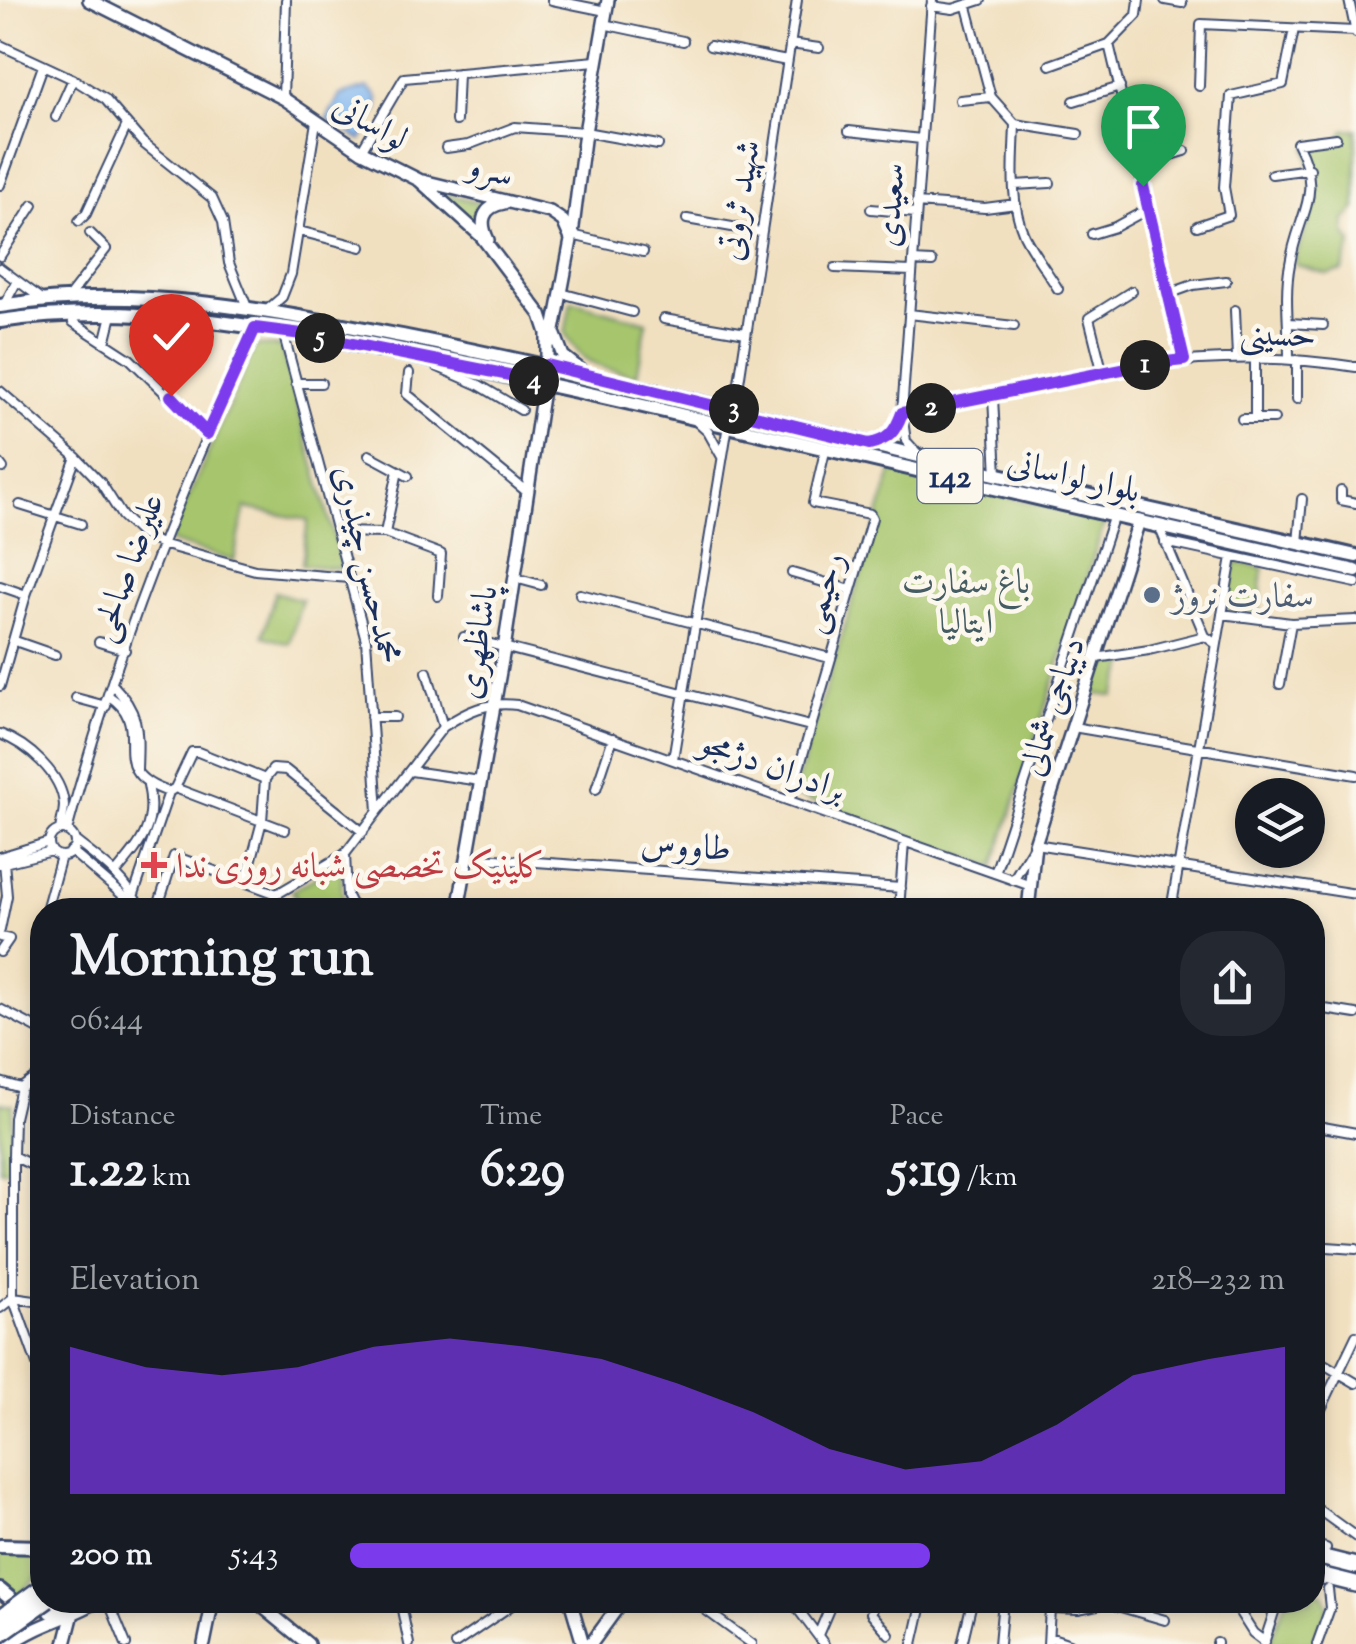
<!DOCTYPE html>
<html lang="en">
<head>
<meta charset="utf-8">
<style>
	body { margin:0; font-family:"Sorts Mill Goudy",Amiri,serif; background:#242831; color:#f1f3f6; height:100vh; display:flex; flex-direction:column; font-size:38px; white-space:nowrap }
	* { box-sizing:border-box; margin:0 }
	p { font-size:32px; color:#9ea1a6 }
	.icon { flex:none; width:55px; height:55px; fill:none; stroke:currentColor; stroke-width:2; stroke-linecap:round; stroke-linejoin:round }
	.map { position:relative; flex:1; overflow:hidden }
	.sheet { position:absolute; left:30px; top:898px; width:1295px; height:715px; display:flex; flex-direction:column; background:#171b24; border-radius:40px; box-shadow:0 5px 15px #0003 }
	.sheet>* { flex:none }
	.fabs { position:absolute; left:1235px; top:778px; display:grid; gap:20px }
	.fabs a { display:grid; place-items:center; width:90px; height:90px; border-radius:50%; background:#171b24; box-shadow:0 5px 15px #0003; font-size:50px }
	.pin { position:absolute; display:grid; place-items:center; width:85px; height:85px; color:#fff; margin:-102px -42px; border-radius:50% 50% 50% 0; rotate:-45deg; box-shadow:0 0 10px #0007 }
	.pin .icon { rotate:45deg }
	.km { position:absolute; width:50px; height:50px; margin:-25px; border-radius:50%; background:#222; color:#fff; font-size:28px; line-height:50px; text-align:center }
	.round { display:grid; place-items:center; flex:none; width:105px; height:105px; border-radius:40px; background:#242831 }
	.summary { display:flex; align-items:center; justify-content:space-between; height:170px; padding:0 40px }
	h1 { font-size:55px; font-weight:700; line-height:75px }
	.figures { display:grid; grid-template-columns:repeat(3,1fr); gap:15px; height:170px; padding:10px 40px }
	.figures div { display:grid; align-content:center }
	.figures b { font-size:50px; font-weight:700 }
	.figures small { font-size:28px; font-weight:400 }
	.figures p { font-size:28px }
	.chart { height:280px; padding:20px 40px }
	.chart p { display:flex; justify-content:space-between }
	.chart svg { width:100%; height:180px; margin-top:10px; fill:#7c3aed; opacity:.7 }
	ul { padding:0 40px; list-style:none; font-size:32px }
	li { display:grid; grid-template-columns:160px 120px 1fr; align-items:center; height:75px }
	li i { height:25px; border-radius:12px; background:#7c3aed }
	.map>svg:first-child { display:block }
</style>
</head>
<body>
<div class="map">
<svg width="1356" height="1644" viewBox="0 0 1356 1644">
	<rect width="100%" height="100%" fill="#fbf7ec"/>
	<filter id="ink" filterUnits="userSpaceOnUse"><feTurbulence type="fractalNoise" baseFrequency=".01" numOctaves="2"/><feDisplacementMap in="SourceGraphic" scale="20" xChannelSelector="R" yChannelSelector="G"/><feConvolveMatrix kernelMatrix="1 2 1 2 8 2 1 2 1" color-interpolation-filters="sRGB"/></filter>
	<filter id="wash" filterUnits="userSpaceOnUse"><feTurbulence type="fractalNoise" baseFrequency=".0048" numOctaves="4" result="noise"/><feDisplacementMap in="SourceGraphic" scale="40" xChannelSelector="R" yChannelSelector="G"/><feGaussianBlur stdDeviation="2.25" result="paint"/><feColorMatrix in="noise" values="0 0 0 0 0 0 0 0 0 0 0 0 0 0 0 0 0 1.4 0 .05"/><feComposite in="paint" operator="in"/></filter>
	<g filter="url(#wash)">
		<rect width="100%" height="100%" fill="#f1e0c0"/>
		<path fill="#a6c56c" stroke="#607a65" stroke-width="2.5" d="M1356,129V209L1345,220V233L1352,243L1342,271L1328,274L1296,265L1295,257C1314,215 1317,192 1306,148L1339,142L1344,130Z
			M430,189L486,205L477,212L475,227Z
			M571,301L647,322L637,375C598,366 587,370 565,333Z
			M256,345L281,347L343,569L302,565L308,520L245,508L234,561L169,541Z
			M455,371L524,384L533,390V396L524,400Z
			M893,469L1105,521L994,867L793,795Z
			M1236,562L1263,568L1259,613L1227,609Z
			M275,592L302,600L289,644L263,636Z
			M1128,659L1114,696L1093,694L1103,666Z
			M341,868L342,893L348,910H306L292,891L319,875Z
			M0,1103L13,1105L8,1170H0Z
			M0,1550L42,1551V1573L16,1598L0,1586Z
			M1313,1589L1324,1594L1328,1607L1314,1644H1269L1286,1600H1312Z"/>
		<path fill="#82b7f0" stroke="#4e73a7" stroke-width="2.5" d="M368,87L378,98V108L361,140L327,119L340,95Z"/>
	</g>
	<g filter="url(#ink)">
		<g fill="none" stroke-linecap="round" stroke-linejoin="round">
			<g stroke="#3b4a6d" stroke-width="12">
				<path id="street" d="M552,0L606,11
					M1139,0L1137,15L1109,44L1184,360
					M1165,0L1182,3
					M1349,0L1356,33
					M931,6L953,9L981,0
					M967,7L991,97L1015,124C1014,160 1009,200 1024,235C1033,253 1047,271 1058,289
					M603,24L683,41
					M790,44L819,48
					M0,45L73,79L105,99L143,143L212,198L223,222L229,263L247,307
					M710,46L787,61
					M1050,65L1109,44
					M1199,86L1201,24L1355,31
					M283,98L286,0
					M960,100L991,97
					M1074,101L1120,87
					M56,117L73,79
					M456,121L458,73
					M1015,124L1078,134
					M849,131L921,139
					M446,148L468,145L515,127L585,132L658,145
					M361,151L404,78L596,61
					M1138,165L1185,151
					M1272,174L1310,169
					M0,185L43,66
					M1014,185L1050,183
					M916,203L985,208L1016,204
					M871,209L916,213
					M687,219L760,232
					M79,221L86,214L127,125
					M1197,226L1229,215L1224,187L1231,96L1283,84L1294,29
					M299,231L361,247
					M1092,234L1115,227L1148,209
					M572,235L643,252
					M0,256L33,205
					M913,261L932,262
					M0,268L42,299
					M835,268L912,271
					M561,293L632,312
					M1168,294L1193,285L1226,281
					M68,298L106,249L90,233
					M4,305L17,281
					M267,310L282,297L291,274L316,122
					M1235,310L1237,357
					M909,314L1014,326
					M664,319L746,333
					M73,322L130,359L207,434
					M1289,323L1323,325
					M283,332L366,640L378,811
					M105,343L112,315
					M1255,356V419
					M1289,358C1289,328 1284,294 1290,264C1298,212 1325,196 1297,143L1336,138
					M1297,360V399
					M436,366L479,385L521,410
					M409,373L407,394L527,492
					M1103,374L1089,318L1132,291
					M296,383H321
					M0,391L76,457L101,483L122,516L141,534L161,544L255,570L349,578
					M993,397L997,475
					M735,409L797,0
					M902,413L1147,365C1222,356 1281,356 1356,367
					M1242,419H1274
					M695,420L708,432L722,457
					M878,442L891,434L900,417
					M917,453L906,441L902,413L932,0
					M369,455L408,476
					M0,464L3,468
					M1341,491V500L1356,503
					M20,505L81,524
					M1159,526L1205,636L1216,644
					M337,532L385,533L441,554L438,596
					M385,533L398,471
					M1165,542L1356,583
					M1298,543L1302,499
					M792,573L851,590
					M515,578L541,585
					M0,586L26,595
					M580,594L830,658
					M1222,614L1291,623L1356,620
					M464,637L810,726
					M15,641L55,655
					M99,642L125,650
					M1096,658L1149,650L1205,636
					M427,672L443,727
					M1280,684L1291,623
					M113,685C141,714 138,732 137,770
					M0,686L26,595L76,457
					M109,696C158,728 99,769 169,792L175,788L285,830
					M76,698L106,706
					M371,717H395
					M1073,727L1356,775
					M0,734C27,744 62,774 64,805C64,813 61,822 60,830
					M673,759L728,425
					M411,771L480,781
					M265,779L273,769L286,770L363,832
					M175,788L192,752H198L265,779
					M596,789L613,738
					M790,799L872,518L870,514L813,503L826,447
					M49 843a13 13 0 1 1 26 0a13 13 0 1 1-26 0Z
					M67,831C113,658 180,490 255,328
					M75,841C101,861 127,879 141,910
					M71,851L140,910
					M345,854L347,896L354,910
					M0,857L49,842
					M467,857L901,888
					M0,864L52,851
					M116,873C141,843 157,826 148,785
					M995,873L1114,515
					M1013,880L1035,844L1356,894
					M246,881L262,821L265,779
					M134,894L169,792
					M46,910L61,856
					M157,910L174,856L277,894
					M264,910L277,894L345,854L443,727C467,711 488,701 517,705L1031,886
					M899,910L904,842
					M1171,910L1232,557
					M0,930L7,896L4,862
					M39,936L42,922
					M0,937L9,939L0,952
					M1312,1007L1356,1014
					M0,1009L42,1031
					M0,1082L21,1088
					M21,1088L14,1118L13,1156V1298L42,1378
					M21,1088L42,1073
					M1312,1125L1356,1133
					M13,1156L42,1170
					M1312,1246L1356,1249
					M13,1298L42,1302
					M0,1308L13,1298
					M1312,1357L1356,1383
					M1312,1428L1356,1336
					M1312,1505L1356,1537
					M1312,1544L1326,1548
					M108,1600L126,1644
					M400,1600L409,1644
					M692,1600L752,1644
					M791,1600L824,1644
					M876,1600L871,1613L889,1634
					M993,1600L1050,1608L1078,1609L1107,1603L1165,1620
					M1232,1600L1253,1633L1265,1642
					M818,1635L833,1600
					M1049,1637L1070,1644
					M1217,1643V1644
					M1264,1643L1278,1600
					M455,1644L519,1600
					M913,1644L923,1600
					M962,1644L972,1602
					M999,1644L1003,1600
					M1048,1644L1050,1608
					M1317,1644L1330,1608L1328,1589"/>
			</g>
			<g stroke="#3b4a6d" stroke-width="16">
				<path id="secondary" d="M89,0L283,98L361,151L419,180L481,236L541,315L547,333V365
					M423,181L550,212L563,221L571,239
					M488,240C479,222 482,207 504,203
					M555,335L563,356L586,374
					M552,341L572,235L585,132L608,0
					M458,910L504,649L544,383
					M1028,910L1035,844L1139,521
					M250,1600L258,1603L308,1644
					M570,1600L583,1644
					M11,1644C38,1624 70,1618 100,1600
					M65,1644L72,1617
					M204,1644L213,1600
					M591,1644L623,1600"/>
			</g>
			<g stroke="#3b4a6d" stroke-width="18">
				<path id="primary" d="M0,306C139,283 276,312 412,338C566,369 717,406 869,444C1031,484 1194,519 1356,556
					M0,321C133,301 267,327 397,353C494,373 590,393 685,416C909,469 1132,520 1356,571
					M0,1546L42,1547
					M0,1590L12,1600
					M51,1612L80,1600"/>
			</g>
			<g stroke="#3b4a6d" stroke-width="20">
				<path id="highway" d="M1312,1555L1356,1566
					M1312,1573L1356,1584"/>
			</g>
			<use href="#street" stroke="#fff" stroke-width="8"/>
			<use href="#secondary" stroke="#fff" stroke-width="11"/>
			<use href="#primary" stroke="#fff" stroke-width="12"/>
			<use href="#highway" stroke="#fff" stroke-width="15"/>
			<g stroke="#3b4a6d" stroke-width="20" stroke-linecap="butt">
				<path id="highway-bridge" d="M0,1618L42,1587
					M0,1634L48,1600"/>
			</g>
			<use href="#highway-bridge" stroke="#fff" stroke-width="15"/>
		</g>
	</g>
	<g fill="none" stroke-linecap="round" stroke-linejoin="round" filter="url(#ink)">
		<g stroke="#fff" stroke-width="20">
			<path id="route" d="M171,396L207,434L255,328L302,334L544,382L547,365L869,444C889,440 895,432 902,413L1147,364L1184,360L1143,186"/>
		</g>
		<use href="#route" stroke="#7c3aed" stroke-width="12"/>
	</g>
	<circle fill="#5c6f8a" stroke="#fbf7ec" stroke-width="4" cx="1152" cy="595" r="10"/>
	<path fill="#e0444e" stroke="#fbf7ec" stroke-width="4" d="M149 850h10v10h10v10h-10v10h-10v-10h-10v-10h10z"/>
	<g text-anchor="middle" stroke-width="9" stroke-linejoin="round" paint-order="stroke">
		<rect fill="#fbf7ec" stroke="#5e6b89" stroke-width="2.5" x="917.5" y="449" width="65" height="54" rx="8"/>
		<g font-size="32" font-weight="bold" fill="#1b2f5e">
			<text x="950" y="487">142</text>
		</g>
		<g font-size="35" fill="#1b2f5e" stroke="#fbf7ec">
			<text transform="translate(371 121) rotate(30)" y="12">لواسانی</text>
			<text transform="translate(491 169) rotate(14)" y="12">سرو</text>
			<text transform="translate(738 200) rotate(-81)" y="12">شهید ثروتی</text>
			<text transform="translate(889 205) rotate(-86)" y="12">سعیدی</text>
			<text transform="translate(1278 333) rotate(3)" y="12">حسینی</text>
			<text transform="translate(1074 475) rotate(13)" y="12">بلوار لواسانی</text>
			<text transform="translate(369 564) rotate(77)" y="12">محمدحسن چیذری</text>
			<text transform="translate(126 567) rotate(-70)" y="12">علیرضا صالحی</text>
			<text transform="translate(821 592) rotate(-73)" y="12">رحیمی</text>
			<text transform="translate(476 642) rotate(-81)" y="12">پاشاظهری</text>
			<text transform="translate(1051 706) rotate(-72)" y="12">دیباجی شمالی</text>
			<text transform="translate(773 765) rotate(20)" y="12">برادران دژمجو</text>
			<text transform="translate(686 845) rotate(4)" y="12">طاووس</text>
		</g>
		<g font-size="35" fill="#455c62" stroke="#fbf7ec">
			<text x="966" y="593">باغ سفارت<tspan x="966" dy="40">ایتالیا</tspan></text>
		</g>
		<g font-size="35" fill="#4e5e75" stroke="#fbf7ec" text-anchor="start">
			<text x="1172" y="607">سفارت نروژ</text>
		</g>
		<g font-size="35" fill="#be3a42" stroke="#fbf7ec" text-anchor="start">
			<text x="176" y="877">کلینیک تخصصی شبانه روزی ندا</text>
		</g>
	</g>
</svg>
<div class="fabs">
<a><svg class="icon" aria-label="layers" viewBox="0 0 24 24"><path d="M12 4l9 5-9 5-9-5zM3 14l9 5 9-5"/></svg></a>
</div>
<div class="pin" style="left:1143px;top:186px;background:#1e9e55"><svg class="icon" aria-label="arrive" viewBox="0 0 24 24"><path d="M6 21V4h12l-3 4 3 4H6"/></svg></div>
<div class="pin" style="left:171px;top:396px;background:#d93025"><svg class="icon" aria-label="check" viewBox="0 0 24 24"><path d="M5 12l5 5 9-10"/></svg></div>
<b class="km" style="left:1145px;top:365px">1</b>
<b class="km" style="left:931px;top:408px">2</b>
<b class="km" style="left:734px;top:409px">3</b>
<b class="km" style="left:534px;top:381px">4</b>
<b class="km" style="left:320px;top:338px">5</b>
<section class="sheet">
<div class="summary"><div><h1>Morning run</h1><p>06:44</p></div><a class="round"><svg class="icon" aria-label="share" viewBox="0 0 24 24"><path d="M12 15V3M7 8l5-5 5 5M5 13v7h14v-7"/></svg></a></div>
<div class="figures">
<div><p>Distance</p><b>1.22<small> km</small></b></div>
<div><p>Time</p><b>6:29</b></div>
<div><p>Pace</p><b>5:19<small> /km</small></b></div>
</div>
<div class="chart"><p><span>Elevation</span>218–232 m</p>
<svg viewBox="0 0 160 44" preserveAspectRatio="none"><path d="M0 44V8L10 13L20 15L30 13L40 8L50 6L60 8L70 11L80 17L90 24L100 33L110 38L120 36L130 27L140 15L150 11L160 8V44z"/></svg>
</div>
<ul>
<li><b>200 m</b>5:43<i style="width:62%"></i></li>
</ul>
</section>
</div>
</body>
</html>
